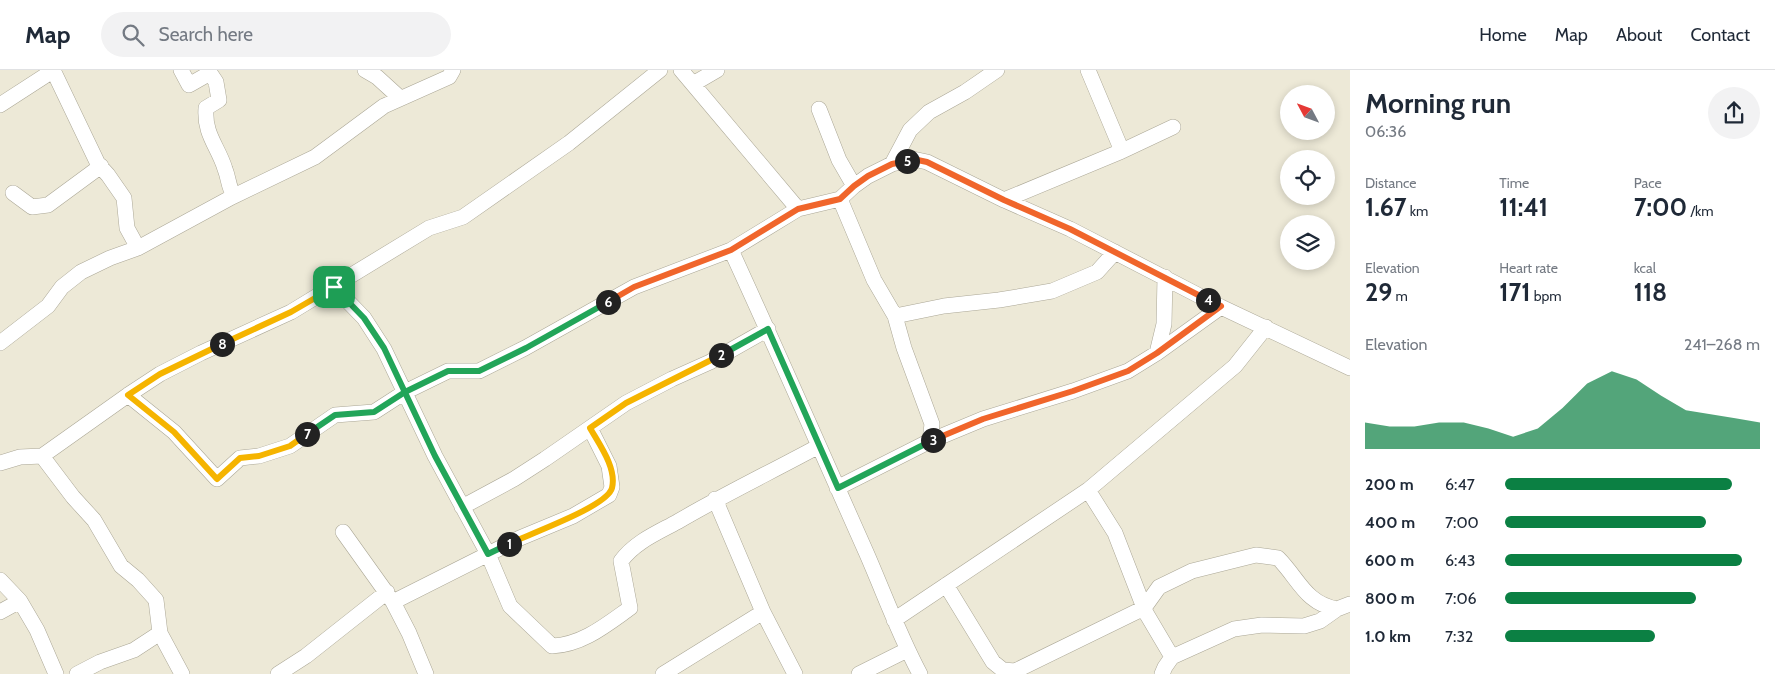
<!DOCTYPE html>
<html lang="en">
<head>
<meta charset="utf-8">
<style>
	body { margin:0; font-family:Cabin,sans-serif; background:#f2f2f3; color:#1f2937; height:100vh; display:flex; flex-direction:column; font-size:19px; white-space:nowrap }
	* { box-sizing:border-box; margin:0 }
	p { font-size:16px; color:#747a83 }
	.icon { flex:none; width:28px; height:28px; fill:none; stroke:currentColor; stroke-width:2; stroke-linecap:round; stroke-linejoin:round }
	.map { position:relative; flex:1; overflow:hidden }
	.panel { display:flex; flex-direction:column; background:#fff; width:425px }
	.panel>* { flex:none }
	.needle { width:32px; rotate:311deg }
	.controls { position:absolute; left:1280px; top:15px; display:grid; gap:10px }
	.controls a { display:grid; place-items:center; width:55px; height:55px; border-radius:50%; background:#fff; box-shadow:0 2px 8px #0003; font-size:25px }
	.pin { position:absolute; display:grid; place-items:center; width:42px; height:42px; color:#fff; margin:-21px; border-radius:10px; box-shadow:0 2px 8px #0006 }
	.km { position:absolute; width:25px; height:25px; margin:-12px; border-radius:50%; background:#222; color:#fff; font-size:14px; line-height:25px; text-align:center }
	.round { display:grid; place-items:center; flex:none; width:52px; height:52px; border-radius:26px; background:#f2f2f3 }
	.head { display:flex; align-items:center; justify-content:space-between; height:85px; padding:0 15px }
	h1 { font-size:28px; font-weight:700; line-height:38px }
	.figures { display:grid; grid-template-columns:repeat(3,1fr); gap:8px; height:85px; padding:5px 15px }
	.figures div { display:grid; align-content:center }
	.figures b { font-size:25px; font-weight:700 }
	.figures small { font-size:14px; font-weight:400 }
	.figures p { font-size:14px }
	.chart { height:140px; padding:10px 15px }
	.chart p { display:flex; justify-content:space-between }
	.chart svg { width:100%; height:90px; margin-top:5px; fill:#0b8043; opacity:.7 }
	ul { padding:0 15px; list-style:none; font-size:16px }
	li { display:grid; grid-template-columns:80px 60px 1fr; align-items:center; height:38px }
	li i { height:12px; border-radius:6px; background:#0b8043 }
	header { display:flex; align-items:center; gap:30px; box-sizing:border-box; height:70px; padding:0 25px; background:#fff; border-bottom:1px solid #e0e1e3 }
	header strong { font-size:24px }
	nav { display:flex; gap:28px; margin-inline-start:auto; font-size:18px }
	.search { width:350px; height:45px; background:#f2f2f3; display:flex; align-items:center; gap:12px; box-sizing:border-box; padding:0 18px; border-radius:28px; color:#747a83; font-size:19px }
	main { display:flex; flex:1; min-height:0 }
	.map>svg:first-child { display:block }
</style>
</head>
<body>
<header>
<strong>Map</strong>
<div class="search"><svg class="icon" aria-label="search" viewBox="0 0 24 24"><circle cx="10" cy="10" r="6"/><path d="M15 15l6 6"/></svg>Search here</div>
<nav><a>Home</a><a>Map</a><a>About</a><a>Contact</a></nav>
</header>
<main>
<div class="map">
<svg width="1350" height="604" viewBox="0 0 1350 604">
	<rect width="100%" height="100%" fill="#ede9d7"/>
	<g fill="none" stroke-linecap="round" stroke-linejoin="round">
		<g stroke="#aba796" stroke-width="16">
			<path id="minor" d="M53,0L98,94L108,105L124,128L127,158L138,178
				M181,0L189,15L210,3L216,12L219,30L206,38C204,65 218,76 225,99C229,109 228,116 234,126
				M365,0L377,7L400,28
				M681,0L798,139
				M693,14L717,0
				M0,35L54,0
				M819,39L839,90L854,116
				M1122,81L1173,57
				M892,94L910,60L929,42L965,22L997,0
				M13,123L32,137L48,135L101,96
				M840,129L874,210L895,246L904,278L932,354L930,371
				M1004,130L1122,81L1088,0
				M731,180C777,280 821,381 866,482C884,523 899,565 920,604
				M334,217L364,248L384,279L435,386L488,484L510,536L552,576C582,575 606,555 630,538L621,491C635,472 657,463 677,452C723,425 771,402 819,376
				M895,246L944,236L999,230L1052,221L1097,202L1115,182
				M0,273L48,236L62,217L81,202L110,188L138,178L232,127L315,87L384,36L449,7L453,0
				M1157,283L1164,254L1165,207
				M128,325L174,362L217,409L240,388L259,386L290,376L335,345L374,342L405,322L448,301H479L525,278L634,217L731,180L798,139L840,129L854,116L868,106L892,94L913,89L927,92L1004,130L1070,159L1221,237L1350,298
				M0,393L20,387L42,386
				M837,418L930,371L983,349L1073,321L1128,301L1157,283L1221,237
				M1088,420L1115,463L1146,543L1172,587L1234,559L1262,555L1304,556L1320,551L1337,539L1350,534
				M715,429L763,542L795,604
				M462,437L514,409L545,389L626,333L672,309L710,292L768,259
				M343,462L393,532L520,468L573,446L609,425L612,417L609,396L590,358
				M0,510L20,531L37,560L56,604
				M946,515L993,592L1003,600L1015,601L1144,538L1159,517L1192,501L1256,485L1278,488C1299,509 1305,533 1337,539
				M393,532L409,563L426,604
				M0,542L20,531
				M894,550L1088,420L1235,296L1266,257
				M160,563L182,604
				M77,604L100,592L134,580L160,563L156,530L138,510L121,496L94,450L73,427L42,386L128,325L160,304L201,283L291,242L429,158L463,147L569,73L660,0
				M278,604L306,586L387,522
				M663,604L763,542
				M859,604L907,580
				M1162,604L1165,597L1172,587"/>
		</g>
		<use href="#minor" stroke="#fff" stroke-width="15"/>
	</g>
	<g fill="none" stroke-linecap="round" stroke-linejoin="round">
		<g stroke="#fff" stroke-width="10">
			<path id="split-1" d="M334,217L364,248L384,278L435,386L488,484L509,474"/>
		</g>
		<g stroke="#fff" stroke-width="10">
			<path id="split-2" d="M509,474C528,464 607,437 612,418C617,398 599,374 590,358L626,333L721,285"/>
		</g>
		<g stroke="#fff" stroke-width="10">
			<path id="split-3" d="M721,285L768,259L838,418L933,370"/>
		</g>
		<g stroke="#fff" stroke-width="10">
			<path id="split-4" d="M933,370L983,349L1073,321L1128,301L1157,283L1221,236L1208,230"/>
		</g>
		<g stroke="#fff" stroke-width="10">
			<path id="split-5" d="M907,91L913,89L927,92L1004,130L1070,159L1208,230"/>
		</g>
		<g stroke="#fff" stroke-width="10">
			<path id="split-6" d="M608,232L634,217L731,180L798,139L840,129L854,116L868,106L892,94L907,91"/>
		</g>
		<g stroke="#fff" stroke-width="10">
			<path id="split-7" d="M307,364L335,345L374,342L405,322L448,301H479L526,278L608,232"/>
		</g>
		<g stroke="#fff" stroke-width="10">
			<path id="split-8" d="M222,274L160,304L128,325L174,362L217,409L240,388L259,386L290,376L307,364"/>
		</g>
		<g stroke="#fff" stroke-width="10">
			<path id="split-9" d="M222,274L291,242L334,217"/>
		</g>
		<use href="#split-1" stroke="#22a559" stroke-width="6"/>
		<use href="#split-2" stroke="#f5b400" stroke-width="6"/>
		<use href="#split-3" stroke="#22a559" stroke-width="6"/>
		<use href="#split-4" stroke="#f0652b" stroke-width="6"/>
		<use href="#split-5" stroke="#f0652b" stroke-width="6"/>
		<use href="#split-6" stroke="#f0652b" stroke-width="6"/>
		<use href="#split-7" stroke="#22a559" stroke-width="6"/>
		<use href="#split-8" stroke="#f5b400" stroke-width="6"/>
		<use href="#split-9" stroke="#f5b400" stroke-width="6"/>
	</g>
</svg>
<div class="controls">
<a><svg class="needle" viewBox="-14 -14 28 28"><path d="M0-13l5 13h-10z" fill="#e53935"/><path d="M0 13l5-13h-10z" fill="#747a83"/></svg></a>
<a><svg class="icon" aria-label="locate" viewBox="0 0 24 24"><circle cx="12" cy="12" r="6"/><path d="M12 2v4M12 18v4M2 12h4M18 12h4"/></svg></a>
<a><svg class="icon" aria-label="layers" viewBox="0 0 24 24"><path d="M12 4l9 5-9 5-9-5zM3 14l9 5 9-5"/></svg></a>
</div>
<div class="pin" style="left:334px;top:217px;background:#1e9e55"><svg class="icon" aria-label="arrive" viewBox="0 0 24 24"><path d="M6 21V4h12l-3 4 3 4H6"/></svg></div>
<b class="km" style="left:509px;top:474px">1</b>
<b class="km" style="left:721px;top:285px">2</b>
<b class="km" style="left:933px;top:370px">3</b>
<b class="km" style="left:1208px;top:230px">4</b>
<b class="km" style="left:907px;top:91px">5</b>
<b class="km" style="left:608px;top:232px">6</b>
<b class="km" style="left:307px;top:364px">7</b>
<b class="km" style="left:222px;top:274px">8</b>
</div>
<section class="panel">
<div class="head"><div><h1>Morning run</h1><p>06:36</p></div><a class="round"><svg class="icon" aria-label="share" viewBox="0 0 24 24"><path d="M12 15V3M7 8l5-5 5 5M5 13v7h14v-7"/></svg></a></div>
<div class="figures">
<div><p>Distance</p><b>1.67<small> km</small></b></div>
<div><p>Time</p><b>11:41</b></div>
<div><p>Pace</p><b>7:00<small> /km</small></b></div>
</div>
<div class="figures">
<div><p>Elevation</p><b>29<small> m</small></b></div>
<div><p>Heart rate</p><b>171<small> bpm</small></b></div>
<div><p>kcal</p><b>118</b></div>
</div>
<div class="chart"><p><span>Elevation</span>241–268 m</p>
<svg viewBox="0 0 160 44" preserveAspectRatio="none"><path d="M0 44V31L10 33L20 33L30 31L40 31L50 34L60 38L70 34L80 24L90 12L100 6L110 10L120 18L130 25L140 27L150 29L160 31V44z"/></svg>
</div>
<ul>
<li><b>200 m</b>6:47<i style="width:89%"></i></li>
<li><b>400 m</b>7:00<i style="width:79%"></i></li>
<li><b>600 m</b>6:43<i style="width:93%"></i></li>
<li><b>800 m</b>7:06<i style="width:75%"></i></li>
<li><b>1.0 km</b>7:32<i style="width:59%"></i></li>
</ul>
</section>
</main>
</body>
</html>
